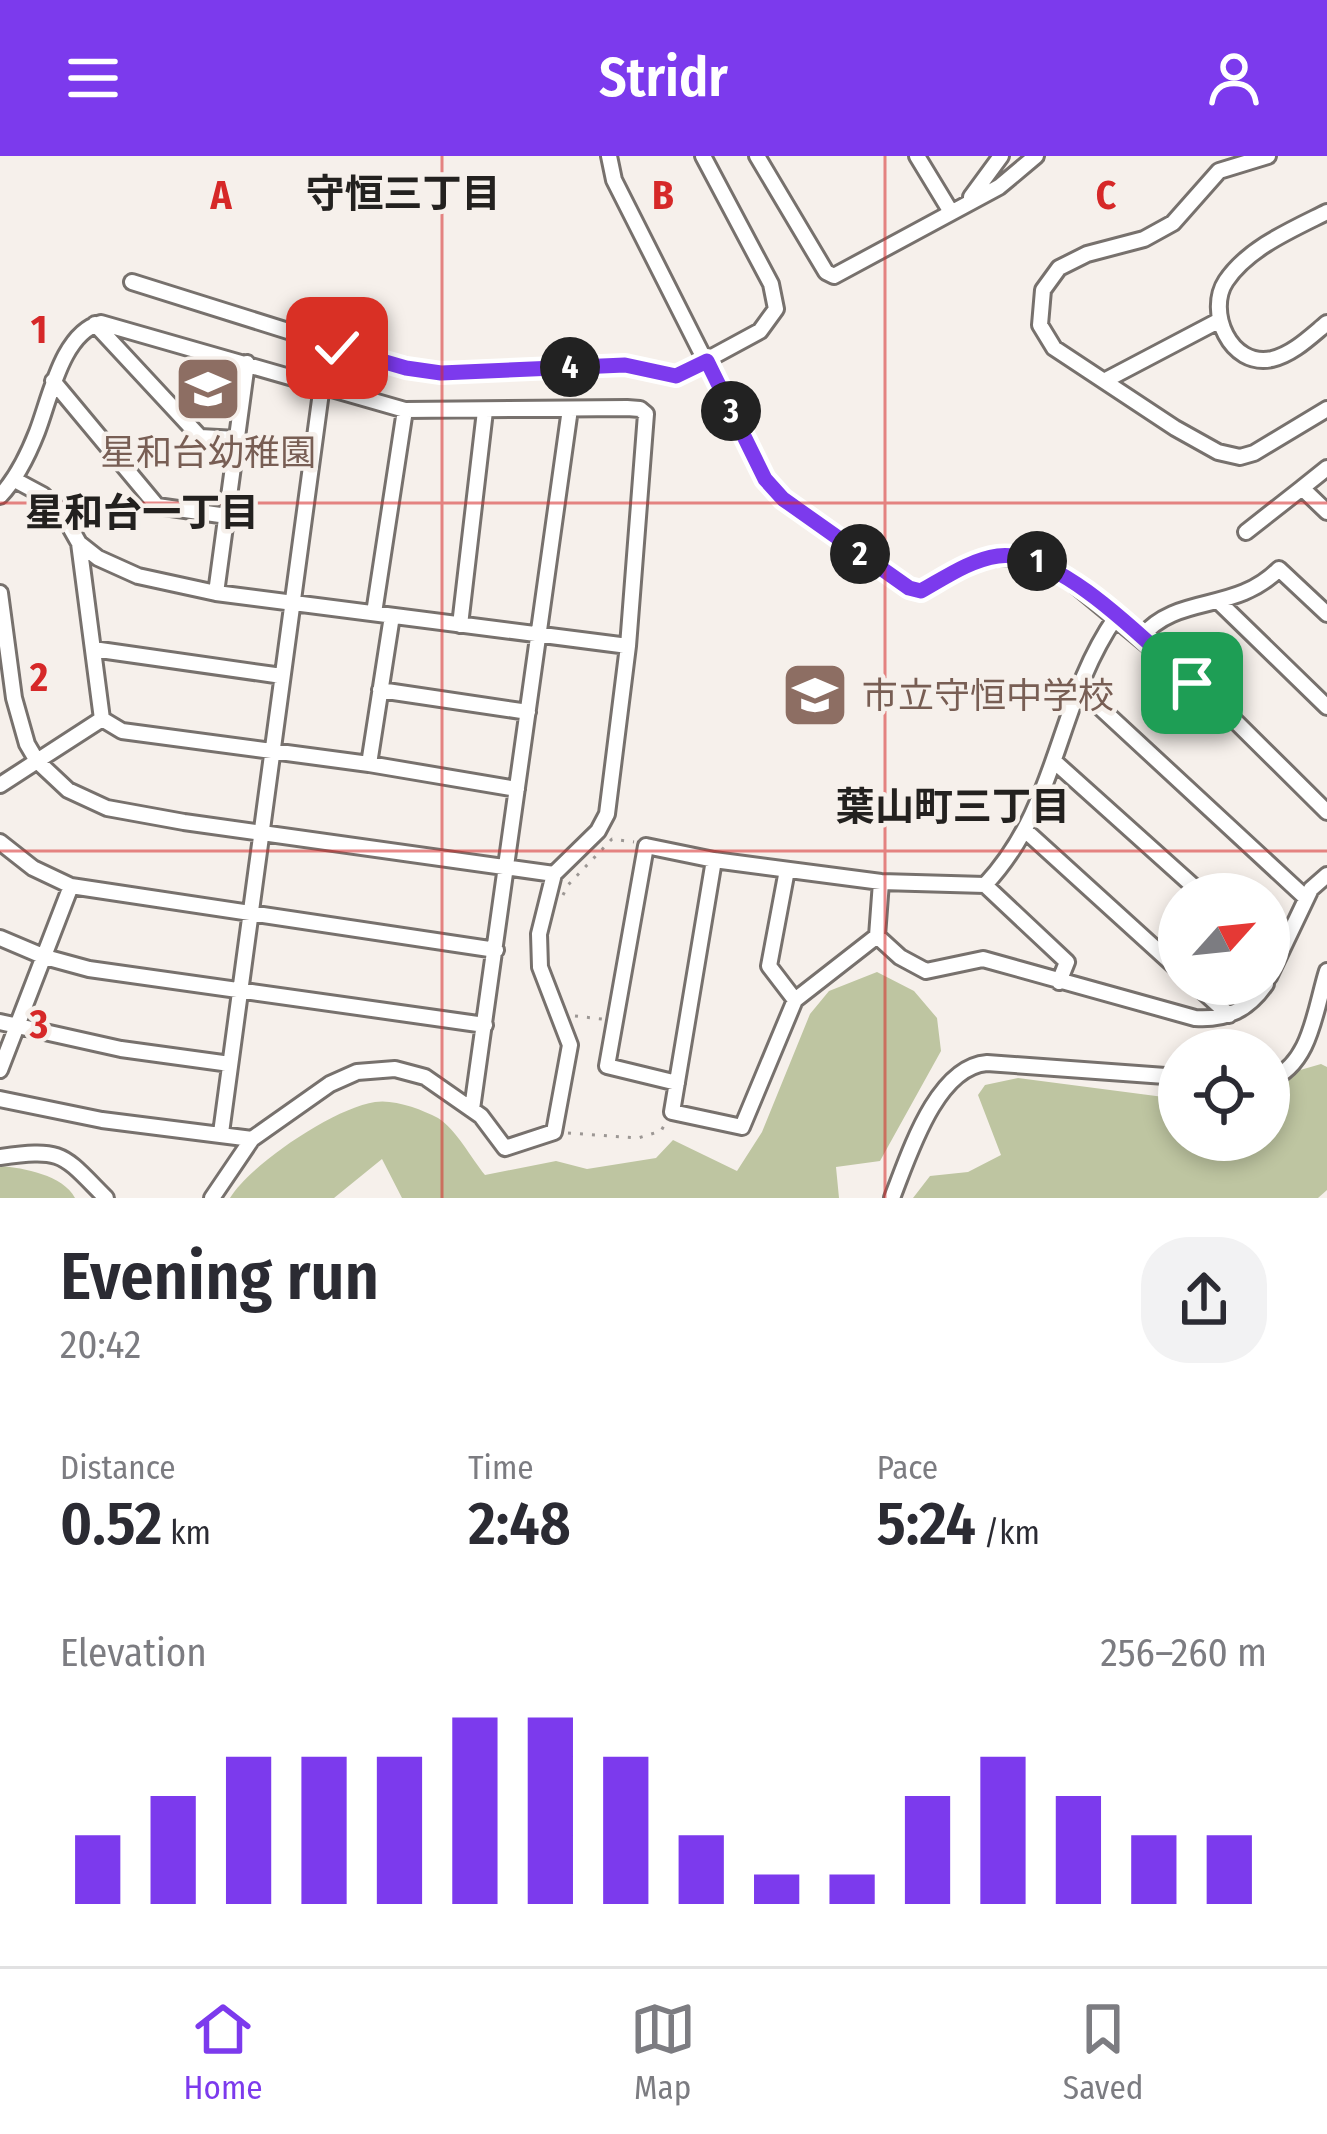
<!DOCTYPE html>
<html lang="en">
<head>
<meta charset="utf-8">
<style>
	body { margin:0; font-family:"Fira Sans Condensed","Noto Sans JP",sans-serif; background:#f2f2f3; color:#2b2b33; height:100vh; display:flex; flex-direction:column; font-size:45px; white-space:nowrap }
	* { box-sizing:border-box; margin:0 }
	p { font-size:39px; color:#7c7c81 }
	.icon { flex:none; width:66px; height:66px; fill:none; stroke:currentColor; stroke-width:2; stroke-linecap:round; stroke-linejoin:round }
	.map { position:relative; height:1042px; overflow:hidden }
	.details { display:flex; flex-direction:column; background:#fff; flex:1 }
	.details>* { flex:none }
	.needle { width:78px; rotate:63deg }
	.buttons { position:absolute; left:1158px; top:717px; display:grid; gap:24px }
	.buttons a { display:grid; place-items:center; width:132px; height:132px; border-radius:50%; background:#fff; box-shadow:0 6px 18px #0003; font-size:60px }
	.pin { position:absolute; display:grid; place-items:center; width:102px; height:102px; color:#fff; margin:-51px; border-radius:24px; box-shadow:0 6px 18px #0006 }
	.km { position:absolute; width:60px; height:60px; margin:-30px; border-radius:50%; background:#222; color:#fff; font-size:33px; line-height:60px; text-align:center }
	.round { display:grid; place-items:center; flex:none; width:126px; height:126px; border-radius:48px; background:#f2f2f3 }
	.summary { display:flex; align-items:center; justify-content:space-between; height:204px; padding:0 60px }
	h1 { font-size:66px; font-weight:600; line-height:90px }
	.stats { display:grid; grid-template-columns:repeat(3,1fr); gap:18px; height:204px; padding:12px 60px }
	.stats div { display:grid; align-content:center }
	.stats b { font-size:60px; font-weight:600 }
	.stats small { font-size:33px; font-weight:400 }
	.stats p { font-size:33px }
	.chart { height:336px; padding:24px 60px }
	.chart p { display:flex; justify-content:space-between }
	.chart svg { width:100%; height:216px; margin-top:12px; stroke:#7c3aed; stroke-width:6 }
	header { display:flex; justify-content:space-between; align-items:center; height:156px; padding:0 60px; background:#7c3aed; color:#fff; font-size:54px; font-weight:600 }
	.tabs { display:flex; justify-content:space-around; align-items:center; height:168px; border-top:3px solid #e1e1e2; background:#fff; font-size:33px; color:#7c7c81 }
	.tabs a { display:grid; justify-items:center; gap:6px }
	.tabs .on { color:#7c3aed }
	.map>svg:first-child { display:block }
</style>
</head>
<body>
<header><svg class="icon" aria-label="menu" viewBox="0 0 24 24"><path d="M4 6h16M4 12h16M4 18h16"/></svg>Stridr<svg class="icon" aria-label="person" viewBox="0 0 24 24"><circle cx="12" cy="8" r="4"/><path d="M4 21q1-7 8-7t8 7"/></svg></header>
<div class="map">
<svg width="1327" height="1042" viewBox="0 0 1327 1042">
	<rect width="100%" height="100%" fill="#f6f0eb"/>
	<path fill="#bec5a1" d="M877,816L914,835L937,862L941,895L880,1005L836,1011L839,1042H402L382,1003L334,1042H230C251,1008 334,952 375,946C394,943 421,953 438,962C456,973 471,1002 485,1019L556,1005L587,1013L656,1002L673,984L737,1015L762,976L810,858L829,835Z
		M1321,908L1327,911V1034L1318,1042H913L930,1020L968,1016L1001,999L978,939L985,929L1018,922L1179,943V984H1269V923Z
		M0,1010C24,1012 63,1019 75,1042H0Z"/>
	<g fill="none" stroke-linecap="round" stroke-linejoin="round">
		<g stroke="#77716d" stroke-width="20">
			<path id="minor" d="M609,0L614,24L765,323L783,343L915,435C927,432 937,425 949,419C988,397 1016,396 1057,414L1214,544L1327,656
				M757,0L826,116L834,120L999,31L1036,0
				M917,0L951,56
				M1268,0L1219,15L1173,67L1144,83L1087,98L1059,112L1043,134L1040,169L1054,192L1175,272L1218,296L1240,301L1254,297L1327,253
				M971,41L1001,0
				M1327,56C1293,73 1248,92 1226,125C1206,155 1230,212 1272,203C1293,198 1310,181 1327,167
				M132,126L406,212L441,217L625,209L677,220L760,175L776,153L771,128L703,0
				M95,168L200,281L237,283
				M53,225L157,350L227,360
				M1104,225L1220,164
				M1327,312L1302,332L1327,356
				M15,324L43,339L62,357L79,387L98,402L138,420L216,437L628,490
				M0,340C17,322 28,299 37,276C50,243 62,176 101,167L405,254L627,252L640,253L646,258L628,490L607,658L598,675L554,718L539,778L540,811L570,889L554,976L505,992L481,960L425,921L395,913L357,916L330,928L252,983L212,1042
				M1246,376L1302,332
				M79,387L102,563
				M0,437L14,542L27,588L37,605L68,634L107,652L184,666L554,718
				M216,437L247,207
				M1219,446L1327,551
				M374,457L405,254
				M460,469L485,255
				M1141,481C1178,437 1234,458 1279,413L1327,458
				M93,493L282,520
				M1078,531L1306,742
				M380,534L528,556
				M102,563L122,575L369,608L517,633
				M1055,606L1202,738
				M369,608L392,460
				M0,629L102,563
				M1026,675L1179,814
				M0,686L33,712L71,730L496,794
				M714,704L672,956L742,971L795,844L877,780L881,726
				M787,714L769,810L795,844
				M985,729C1060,649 1056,547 1116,461
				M877,780L900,801L926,815L983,803L1195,862C1227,864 1248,854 1266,828
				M0,782L45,801L89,813L485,869
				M1269,821L1311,733L1327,719
				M1195,828L1229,859
				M0,866L121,893L230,908
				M0,914L71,730
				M1269,924C1311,909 1315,853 1327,815
				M677,927L607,910L646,690L714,704L881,726L985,729L1067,806L1059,826
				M0,943L102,964L252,983
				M472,953L570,253
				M221,977L322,229
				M0,1001C64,992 62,998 106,1042
				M892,1042C909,999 936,911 987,907L1179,921"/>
		</g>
		<path stroke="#9c9794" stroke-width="3" stroke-dasharray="3 9" stroke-linecap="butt" d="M563,739L568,729L612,683L634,686
			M575,860L602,863
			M568,977L638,982L661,975L666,966"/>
		<use href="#minor" stroke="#fff" stroke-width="14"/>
	</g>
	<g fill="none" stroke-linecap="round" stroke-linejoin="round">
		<g stroke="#fff" stroke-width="24">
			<path id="route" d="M337,192L406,212L441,217L625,209L676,220L707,205L765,323L783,343L909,432L921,435C946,421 970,404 998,400C1057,392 1149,488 1192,527"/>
		</g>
		<use href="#route" stroke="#7c3aed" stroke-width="15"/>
	</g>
	<path fill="none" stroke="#d62828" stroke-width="3" stroke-opacity="0.55" d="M442,0V1042M885,0V1042M0,347H1327M0,695H1327"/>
	<defs>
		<g id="school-square" transform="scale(3.45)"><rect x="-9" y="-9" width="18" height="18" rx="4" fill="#8d6e63" stroke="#f6f0eb"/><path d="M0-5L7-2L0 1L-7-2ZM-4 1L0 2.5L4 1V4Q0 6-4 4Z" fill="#fff"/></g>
	</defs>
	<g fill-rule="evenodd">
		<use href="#school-square" x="208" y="233"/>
		<use href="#school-square" x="815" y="539"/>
	</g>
	<g text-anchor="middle" stroke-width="9" stroke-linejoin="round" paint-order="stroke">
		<g font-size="36" fill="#785e54" stroke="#f6f0eb">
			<text x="208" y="309">星和台幼稚園</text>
			<text x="862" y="552" text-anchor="start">市立守恒中学校</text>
		</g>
		<g font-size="39" font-weight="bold" fill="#23211f" stroke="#f6f0eb">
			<text x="403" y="51">守恒三丁目</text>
			<text x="142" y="370">星和台一丁目</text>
			<text x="953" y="664">葉山町三丁目</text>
		</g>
	</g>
	<g font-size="39" text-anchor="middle" font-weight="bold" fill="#d62828" stroke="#f6f0eb" stroke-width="9" stroke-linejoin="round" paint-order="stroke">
		<text x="221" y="53">A</text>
		<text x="663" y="53">B</text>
		<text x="1106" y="53">C</text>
		<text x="39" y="187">1</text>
		<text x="39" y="535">2</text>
		<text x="39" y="882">3</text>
	</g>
</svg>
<div class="buttons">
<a><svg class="needle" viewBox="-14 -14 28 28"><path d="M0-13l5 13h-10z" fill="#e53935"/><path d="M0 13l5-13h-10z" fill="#7c7c81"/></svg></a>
<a><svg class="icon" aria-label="locate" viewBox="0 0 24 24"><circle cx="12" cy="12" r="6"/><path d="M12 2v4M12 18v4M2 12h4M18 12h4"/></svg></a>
</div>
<div class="pin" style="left:1192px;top:527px;background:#1e9e55"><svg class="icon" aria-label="arrive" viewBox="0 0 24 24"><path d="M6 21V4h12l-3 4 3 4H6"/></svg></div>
<div class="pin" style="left:337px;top:192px;background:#d93025"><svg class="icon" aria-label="check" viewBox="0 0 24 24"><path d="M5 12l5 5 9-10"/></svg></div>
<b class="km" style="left:1037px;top:405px">1</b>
<b class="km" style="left:860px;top:398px">2</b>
<b class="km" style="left:731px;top:255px">3</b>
<b class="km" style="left:570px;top:211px">4</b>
</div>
<section class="details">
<div class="summary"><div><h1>Evening run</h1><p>20:42</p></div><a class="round"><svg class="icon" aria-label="share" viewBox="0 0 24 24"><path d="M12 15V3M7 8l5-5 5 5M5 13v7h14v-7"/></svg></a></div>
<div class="stats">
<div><p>Distance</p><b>0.52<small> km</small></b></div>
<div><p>Time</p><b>2:48</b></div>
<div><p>Pace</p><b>5:24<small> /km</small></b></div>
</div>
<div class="chart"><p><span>Elevation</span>256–260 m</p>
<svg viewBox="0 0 160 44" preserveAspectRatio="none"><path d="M5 44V30M15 44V22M25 44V14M35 44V14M45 44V14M55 44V6M65 44V6M75 44V14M85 44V30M95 44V38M105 44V38M115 44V22M125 44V14M135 44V22M145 44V30M155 44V30"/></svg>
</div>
</section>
<nav class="tabs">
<a class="on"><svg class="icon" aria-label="home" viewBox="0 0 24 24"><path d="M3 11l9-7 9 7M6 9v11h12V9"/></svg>Home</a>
<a><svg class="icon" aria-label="map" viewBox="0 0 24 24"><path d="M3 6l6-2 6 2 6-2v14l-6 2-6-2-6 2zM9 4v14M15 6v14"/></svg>Map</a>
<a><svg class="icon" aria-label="saved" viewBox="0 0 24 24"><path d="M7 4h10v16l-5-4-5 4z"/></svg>Saved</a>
</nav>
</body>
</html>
